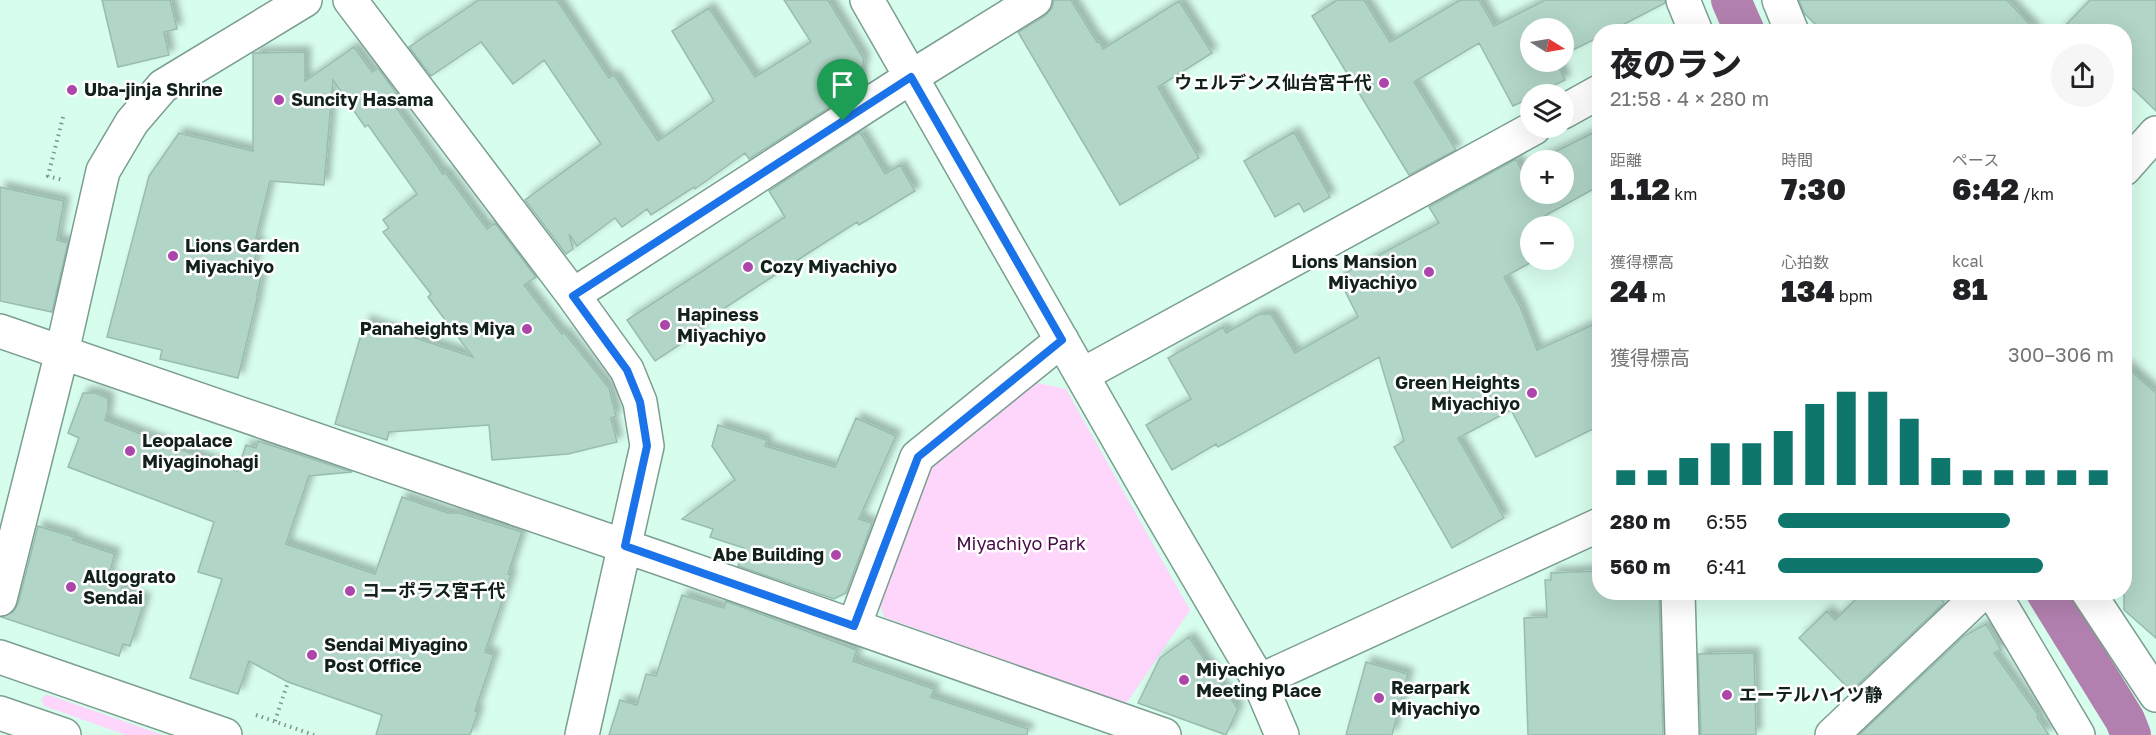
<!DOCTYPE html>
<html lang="ja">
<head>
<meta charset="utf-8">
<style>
	body { margin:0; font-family:"Golos Text","Noto Sans JP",sans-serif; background:#f6f6f6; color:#202124; height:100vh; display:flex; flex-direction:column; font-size:22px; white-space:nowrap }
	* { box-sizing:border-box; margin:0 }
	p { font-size:20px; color:#757577 }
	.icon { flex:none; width:33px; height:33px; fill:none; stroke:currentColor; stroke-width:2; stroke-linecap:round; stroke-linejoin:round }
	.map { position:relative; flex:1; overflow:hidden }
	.sheet { position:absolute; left:1592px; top:24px; width:540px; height:576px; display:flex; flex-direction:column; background:#fff; border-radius:24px; box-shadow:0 6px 24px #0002 }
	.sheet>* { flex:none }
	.needle { width:39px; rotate:101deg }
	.fabs { position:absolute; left:1520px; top:18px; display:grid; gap:12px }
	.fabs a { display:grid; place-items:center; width:54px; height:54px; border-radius:50%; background:#fff; box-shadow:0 6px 24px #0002; font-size:30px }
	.pin { position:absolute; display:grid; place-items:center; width:51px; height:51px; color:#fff; margin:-62px -26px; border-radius:50% 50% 50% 0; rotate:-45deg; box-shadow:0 0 6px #0007 }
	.pin .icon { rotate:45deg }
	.round { display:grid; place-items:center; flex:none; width:63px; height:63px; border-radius:32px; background:#f6f6f6 }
	.overview { display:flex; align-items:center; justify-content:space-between; height:102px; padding:0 18px }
	h1 { font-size:33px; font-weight:800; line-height:45px }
	.metrics { display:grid; grid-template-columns:repeat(3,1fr); gap:9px; height:102px; padding:6px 18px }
	.metrics div { display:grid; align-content:center }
	.metrics b { font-size:30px; font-weight:800 }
	.metrics small { font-size:16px; font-weight:400 }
	.metrics p { font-size:16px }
	.chart { height:168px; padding:12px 18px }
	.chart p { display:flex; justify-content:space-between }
	.chart svg { width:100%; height:108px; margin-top:6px; stroke:#0f766e; stroke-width:6 }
	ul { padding:0 18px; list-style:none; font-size:20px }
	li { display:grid; grid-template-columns:96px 72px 1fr; align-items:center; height:45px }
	li i { height:15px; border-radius:8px; background:#0f766e }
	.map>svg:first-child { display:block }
</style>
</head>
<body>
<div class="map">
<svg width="2156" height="735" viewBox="0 0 2156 735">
	<defs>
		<filter id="shadow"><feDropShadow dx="5.5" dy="-5.5" stdDeviation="3" flood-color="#0004"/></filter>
	</defs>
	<rect width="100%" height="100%" fill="#d7fded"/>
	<path fill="#fed5fb" d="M1033,382L1066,389L1190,610L1126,704L884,617L877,596L932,460Z
		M45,695H49L163,735H126L44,706L41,700Z"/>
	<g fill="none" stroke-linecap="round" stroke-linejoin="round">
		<path stroke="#b280af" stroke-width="40" d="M1731,0L1745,32
			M2046,592L2125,720L2131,735"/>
	</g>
	<path fill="#b1d5c6" stroke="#98bcad" stroke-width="1.5" filter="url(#shadow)" d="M102,0H170L177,29L164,32L169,55L118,67Z
		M479,0H557L609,78L614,75L658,141L714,101L672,31L709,8L755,77L811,42L784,0H828L864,59L859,84L839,96L841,100L749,159L745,153L695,189L694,187L651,215L647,209L622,227L615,218L577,246L569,234L573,249L566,254L525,200L601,144L544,60L513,84L481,42L431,76L409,47Z
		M1054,0H1071L1097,42L1099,41L1103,49L1179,1L1212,53L1158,87L1199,158L1120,205L1018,32L1045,16L1052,8Z
		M1337,0H1364L1390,42L1460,0H1479L1494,26L1545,0H1665V3L1609,32H1599V37L1563,55V28H1530V62H1556L1565,80L1536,94H1530V98L1513,106L1479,43L1414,82L1456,150L1409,175L1312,16Z
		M1799,0H2007L2037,32H1823L1804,13Z
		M2090,0H2156V111L2124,80V32H2059Z
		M354,47L372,72L378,68L400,98L393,103L443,174L445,172L487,229L495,223L536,277L524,285L562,334L564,332L609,388L616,416L611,418L617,442L568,454L492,460L489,425L389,432L387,440L335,424L365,321L473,357L428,297L431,294L383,232L389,228L383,220L417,194L368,125L365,127L333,80L324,185L270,181L255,242L259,243L251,276L261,278L257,295H258L238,378L160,359L162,350L107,337L149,176L179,133L253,151V53L305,52V81Z
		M1599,130V186L1530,224V263L1504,277L1520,306L1537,350L1599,322V426L1536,457L1511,410L1458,438L1504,518L1452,548L1394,447L1404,441L1379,357L1218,447L1216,444L1172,470L1146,425L1191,399L1168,358L1223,327L1226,333L1259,314H1271L1295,353L1358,317L1338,277L1439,223L1429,207L1516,159L1521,169L1530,164V194H1563V160H1538Z
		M860,132L885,174L900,165L915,191L859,225L857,222L810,252L699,325L702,330L655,361L627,320L785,217L769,191Z
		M1294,132L1330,197L1304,212L1299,203L1275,217L1244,161Z
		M0,187L64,201L57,240L68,243L52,312L0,301Z
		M2124,365L2156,393V638L2124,610Z
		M83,393H95L108,398V410L105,420L237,471L246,445L256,448L258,441L352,472L309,476L286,544L375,574L402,497L448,513H460L522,532L508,574L511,575L485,652L494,655L475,711L478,712L470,735H376L382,715L288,682L249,661L238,694L190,678L222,579L198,572L214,522L68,467L79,438L68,433Z
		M856,418L896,436L859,519L872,523L846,593L834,599L738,566L744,548L710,537L713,529L682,519L735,480L712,446L718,425L767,440L765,446L835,467Z
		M38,526L74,537L73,540L115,554L108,577L124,582L121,591L145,599L130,646L123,644L119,656L1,617L13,612L18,604Z
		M1599,571V592H1659L1663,735H1528L1524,618L1547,617L1545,580H1551V573Z
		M1863,592H1937L1944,603L1851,691L1799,638L1827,611L1835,620Z
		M682,595L724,608L726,601L857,650L853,661L934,689L931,697L1028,729L1027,735H609L620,700L637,705L646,674L656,676Z
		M1986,624L2001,650L1994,653L2039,716L2037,717L2049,735H1859L1964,636Z
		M1189,637L1238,709L1226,735L1138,703L1160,658Z
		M1754,653L1756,735H1701L1698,654Z
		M1366,662L1408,674L1392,735H1346Z"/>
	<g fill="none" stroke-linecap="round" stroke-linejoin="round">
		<g stroke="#7b9e90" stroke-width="36">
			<path id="minor" d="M350,0L573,295L627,370L640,402L647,446L582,735
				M867,0L1160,512L1259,681L1282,735
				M1683,0L1696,32
				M1779,0L1792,32
				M1563,112L1599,92
				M2124,169L2156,133
				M573,295L911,77L1035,0
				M0,331L662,559L1164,735
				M1082,375L1534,128
				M1678,592L1682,735
				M1993,592L2078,735
				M2088,592L2156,695
				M0,599L62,352L103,171L132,122L163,86L305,0
				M854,626L917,457L1062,340
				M0,657L225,735
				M1259,681L1599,525
				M0,713L64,735
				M1832,735L1983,592"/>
		</g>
		<path stroke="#7c978c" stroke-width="4" stroke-dasharray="1.5 4.5" stroke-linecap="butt" d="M63,117L48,176L63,180
			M256,715L314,735
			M275,721L288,682"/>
		<use href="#minor" stroke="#fff" stroke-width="33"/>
	</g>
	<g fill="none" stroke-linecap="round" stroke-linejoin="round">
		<g stroke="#fff" stroke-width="12">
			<path id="route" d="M911,77L1062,340L918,457L854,626L625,546L647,446L640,402L627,370L573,296Z"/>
		</g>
		<use href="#route" stroke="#1a73e8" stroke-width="8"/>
	</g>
	<g fill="#ad46aa" stroke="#fff" stroke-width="2">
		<circle cx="1384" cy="83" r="6"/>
		<circle cx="72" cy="90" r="6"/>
		<circle cx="279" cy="100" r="6"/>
		<circle cx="173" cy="256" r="6"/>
		<circle cx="748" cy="267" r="6"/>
		<circle cx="1429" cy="272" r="6"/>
		<circle cx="665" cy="325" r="6"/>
		<circle cx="527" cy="329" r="6"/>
		<circle cx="1532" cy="393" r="6"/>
		<circle cx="130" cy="451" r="6"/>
		<circle cx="836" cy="555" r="6"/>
		<circle cx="71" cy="587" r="6"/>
		<circle cx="350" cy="591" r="6"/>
		<circle cx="312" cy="655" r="6"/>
		<circle cx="1184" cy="680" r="6"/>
		<circle cx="1727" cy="695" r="6"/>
		<circle cx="1379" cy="698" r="6"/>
	</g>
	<g text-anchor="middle" stroke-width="5" stroke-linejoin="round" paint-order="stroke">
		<g font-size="18" font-weight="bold" fill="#13211b" stroke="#fff" text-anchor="start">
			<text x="1372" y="89" text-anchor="end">ウェルデンス仙台宮千代</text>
			<text x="84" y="96">Uba-jinja Shrine</text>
			<text x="291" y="106">Suncity Hasama</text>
			<text x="185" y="252">Lions Garden<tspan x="185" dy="21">Miyachiyo</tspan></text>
			<text x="1417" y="268" text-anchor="end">Lions Mansion<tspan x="1417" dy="21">Miyachiyo</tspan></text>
			<text x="760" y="273">Cozy Miyachiyo</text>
			<text x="677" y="321">Hapiness<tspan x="677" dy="21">Miyachiyo</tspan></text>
			<text x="515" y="335" text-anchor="end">Panaheights Miya</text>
			<text x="1520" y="389" text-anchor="end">Green Heights<tspan x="1520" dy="21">Miyachiyo</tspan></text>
			<text x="142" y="447">Leopalace<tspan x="142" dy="21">Miyaginohagi</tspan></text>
			<text x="824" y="561" text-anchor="end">Abe Building</text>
			<text x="83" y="583">Allgograto<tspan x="83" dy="21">Sendai</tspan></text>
			<text x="362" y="597">コーポラス宮千代</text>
			<text x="324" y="651">Sendai Miyagino<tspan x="324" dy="21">Post Office</tspan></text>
			<text x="1196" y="676">Miyachiyo<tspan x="1196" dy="21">Meeting Place</tspan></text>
			<text x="1391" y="694">Rearpark<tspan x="1391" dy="21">Miyachiyo</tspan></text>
			<text x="1739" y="701">エーテルハイツ静</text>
		</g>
		<g font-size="18" fill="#490b48" stroke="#fff">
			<text x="1021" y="550">Miyachiyo Park</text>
		</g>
	</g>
</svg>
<div class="fabs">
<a><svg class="needle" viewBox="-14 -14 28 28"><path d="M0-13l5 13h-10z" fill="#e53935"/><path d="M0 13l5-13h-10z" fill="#757577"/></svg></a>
<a><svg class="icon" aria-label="layers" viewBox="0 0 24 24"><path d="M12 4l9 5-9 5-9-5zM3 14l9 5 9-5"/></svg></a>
<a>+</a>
<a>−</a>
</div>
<div class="pin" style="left:843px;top:121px;background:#1e9e55"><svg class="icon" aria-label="arrive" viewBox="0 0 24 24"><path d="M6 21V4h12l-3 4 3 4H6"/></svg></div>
<section class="sheet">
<div class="overview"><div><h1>夜のラン</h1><p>21:58 · 4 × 280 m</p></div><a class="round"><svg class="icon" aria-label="share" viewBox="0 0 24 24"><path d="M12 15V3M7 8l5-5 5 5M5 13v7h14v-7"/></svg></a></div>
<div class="metrics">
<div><p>距離</p><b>1.12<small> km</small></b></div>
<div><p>時間</p><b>7:30</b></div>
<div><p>ペース</p><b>6:42<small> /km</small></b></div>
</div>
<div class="metrics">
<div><p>獲得標高</p><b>24<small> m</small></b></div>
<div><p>心拍数</p><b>134<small> bpm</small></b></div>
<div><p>kcal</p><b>81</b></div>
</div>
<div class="chart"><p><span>獲得標高</span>300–306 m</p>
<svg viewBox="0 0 160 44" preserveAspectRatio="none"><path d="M5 44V38M15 44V38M25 44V33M35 44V27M45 44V27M55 44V22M65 44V11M75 44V6M85 44V6M95 44V17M105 44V33M115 44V38M125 44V38M135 44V38M145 44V38M155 44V38"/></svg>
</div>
<ul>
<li><b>280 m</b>6:55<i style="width:69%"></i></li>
<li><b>560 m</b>6:41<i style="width:79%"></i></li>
</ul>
</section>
</div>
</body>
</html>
